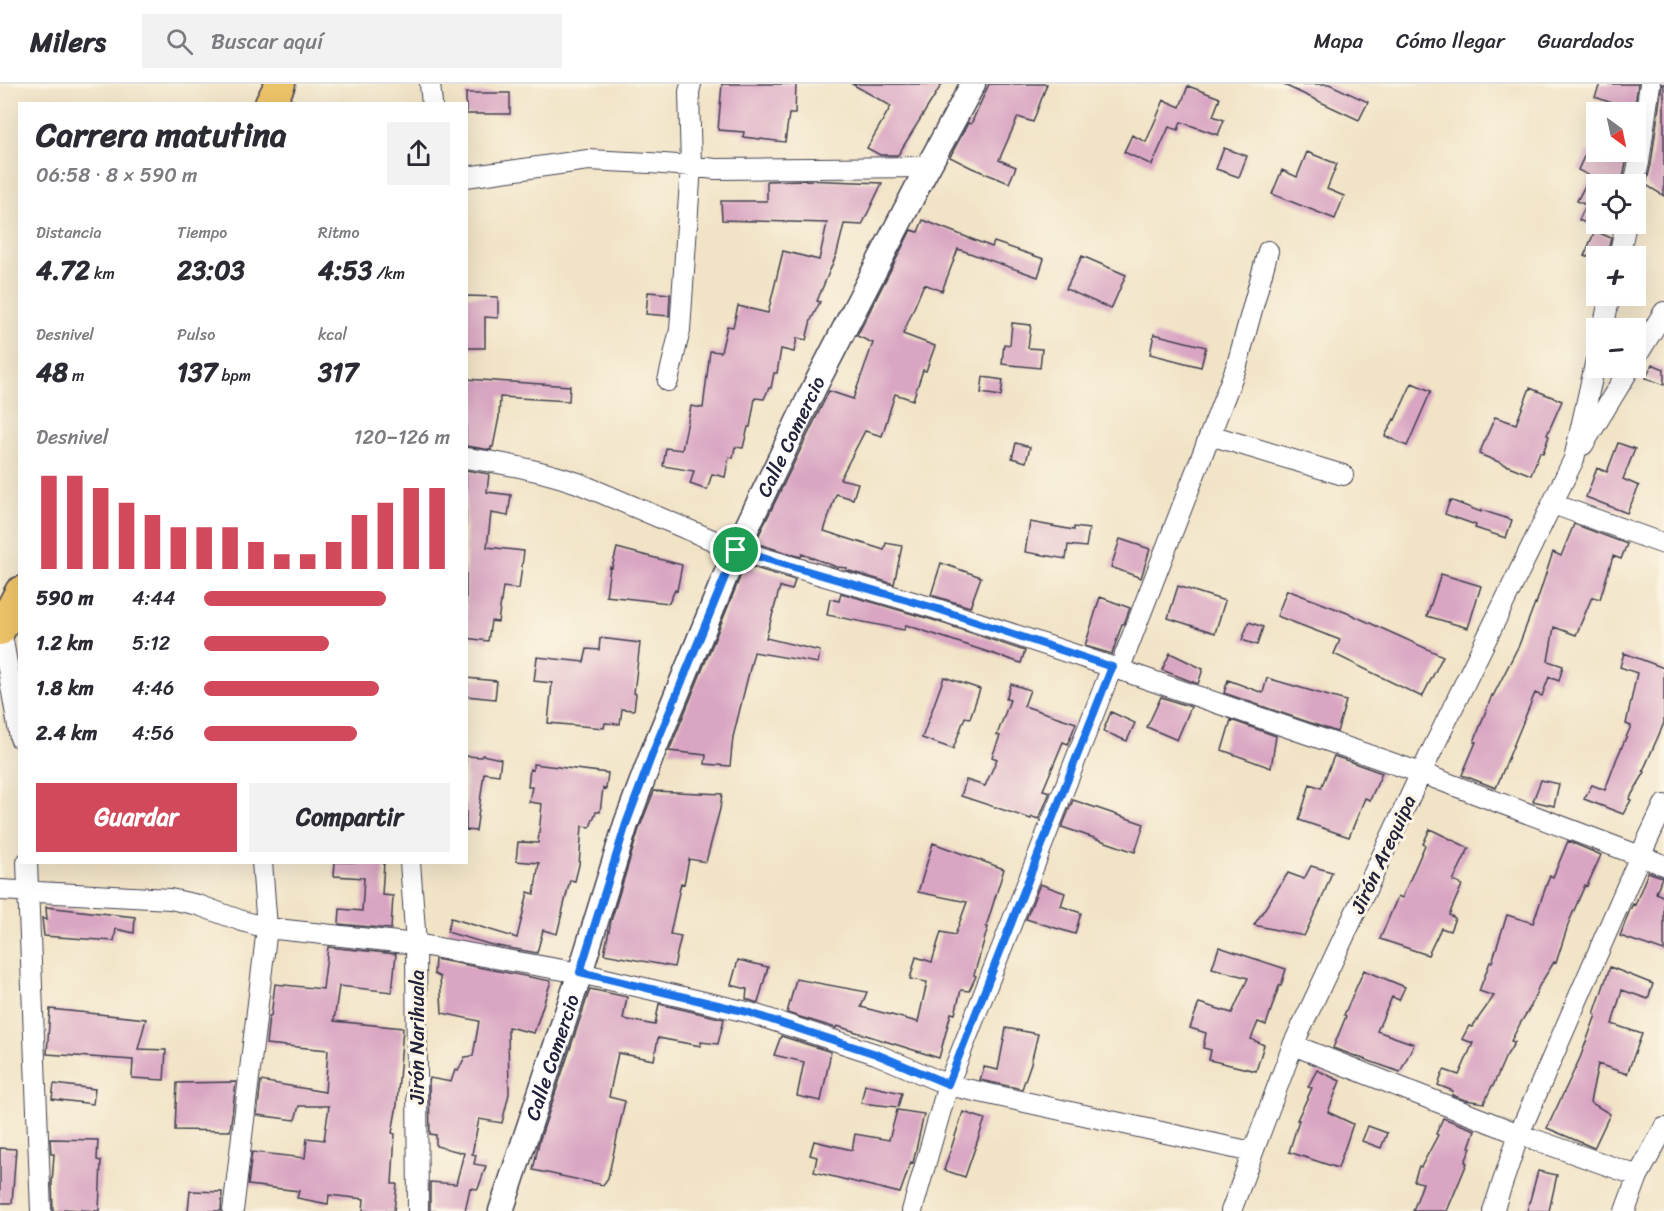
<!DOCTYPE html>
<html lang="es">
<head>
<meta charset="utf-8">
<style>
	body { margin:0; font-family:Sriracha,sans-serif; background:#f2f2f3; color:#2b2b33; height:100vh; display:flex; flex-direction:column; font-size:22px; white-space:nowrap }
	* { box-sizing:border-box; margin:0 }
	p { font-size:20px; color:#7c7c81 }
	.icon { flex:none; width:33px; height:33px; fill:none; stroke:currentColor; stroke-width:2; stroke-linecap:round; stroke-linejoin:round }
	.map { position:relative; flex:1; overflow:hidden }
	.side { position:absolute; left:18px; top:18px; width:450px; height:762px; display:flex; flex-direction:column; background:#fff; border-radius:0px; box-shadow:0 6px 24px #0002 }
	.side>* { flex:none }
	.needle { width:39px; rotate:147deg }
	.buttons { position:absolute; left:1586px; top:18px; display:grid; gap:12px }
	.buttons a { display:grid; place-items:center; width:60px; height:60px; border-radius:0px; background:#fff; box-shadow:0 6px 24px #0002; font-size:30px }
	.pin { position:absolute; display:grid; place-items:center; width:51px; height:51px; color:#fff; margin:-26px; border:3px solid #fff; border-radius:50%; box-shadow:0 2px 6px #0007 }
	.round { display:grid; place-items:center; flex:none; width:63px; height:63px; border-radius:0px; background:#f2f2f3 }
	.head { display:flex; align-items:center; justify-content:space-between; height:102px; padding:0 18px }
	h1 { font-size:33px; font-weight:700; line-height:45px }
	.metrics { display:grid; grid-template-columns:repeat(3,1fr); gap:9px; height:102px; padding:6px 18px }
	.metrics div { display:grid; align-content:center }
	.metrics b { font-size:26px; font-weight:700 }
	.metrics small { font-size:16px; font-weight:400 }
	.metrics p { font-size:16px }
	.chart { height:168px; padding:12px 18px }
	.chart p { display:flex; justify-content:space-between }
	.chart svg { width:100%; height:108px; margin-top:6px; stroke:#d1495b; stroke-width:6 }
	.action { display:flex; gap:12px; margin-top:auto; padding:12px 18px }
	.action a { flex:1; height:69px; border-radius:0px; background:#d1495b; color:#fff; font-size:24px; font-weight:700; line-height:69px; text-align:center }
	.action a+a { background:#f2f2f3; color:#2b2b33 }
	ul { padding:0 18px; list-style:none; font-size:20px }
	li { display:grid; grid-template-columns:96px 72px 1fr; align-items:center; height:45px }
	li i { height:15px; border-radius:8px; background:#d1495b }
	header { display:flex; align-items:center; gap:36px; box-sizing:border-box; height:84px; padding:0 30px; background:#fff; border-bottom:2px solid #e1e1e2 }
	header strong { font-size:28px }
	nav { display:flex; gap:33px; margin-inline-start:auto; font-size:21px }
	.search { width:420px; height:54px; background:#f2f2f3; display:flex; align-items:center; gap:15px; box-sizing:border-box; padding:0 21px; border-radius:0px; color:#7c7c81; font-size:22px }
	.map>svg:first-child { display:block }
</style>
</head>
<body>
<header>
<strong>Milers</strong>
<div class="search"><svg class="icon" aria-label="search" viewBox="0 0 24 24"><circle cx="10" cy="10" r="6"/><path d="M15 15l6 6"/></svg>Buscar aquí</div>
<nav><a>Mapa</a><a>Cómo llegar</a><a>Guardados</a></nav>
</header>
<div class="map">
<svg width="1664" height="1127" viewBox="0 0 1664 1127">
	<rect width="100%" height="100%" fill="#fcf5e5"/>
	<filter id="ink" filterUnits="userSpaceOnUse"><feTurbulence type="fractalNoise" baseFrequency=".0167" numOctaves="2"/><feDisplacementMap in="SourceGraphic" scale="12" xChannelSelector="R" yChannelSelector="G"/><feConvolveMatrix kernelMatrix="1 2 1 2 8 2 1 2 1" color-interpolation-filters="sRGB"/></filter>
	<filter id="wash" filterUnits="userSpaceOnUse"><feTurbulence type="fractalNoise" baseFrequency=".008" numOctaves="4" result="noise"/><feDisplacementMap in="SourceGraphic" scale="24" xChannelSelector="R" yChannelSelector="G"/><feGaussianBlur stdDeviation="1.35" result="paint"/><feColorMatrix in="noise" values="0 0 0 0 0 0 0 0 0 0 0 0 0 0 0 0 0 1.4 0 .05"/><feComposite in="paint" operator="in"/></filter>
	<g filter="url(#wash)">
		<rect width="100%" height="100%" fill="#f1e3c6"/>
		<g id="blocks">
			<path fill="#d9a5c2" d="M722,0H796L795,30H789L785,58L743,53L744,48L718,46Z
				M852,0H942L898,71H880L867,64L891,22Z
				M989,0H1047L1033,38L1018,33L999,76L1016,83L1009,99L972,84L950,73L968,39L971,40Z
				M1282,0H1329L1368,18L1359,36Z
				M1600,0H1638L1634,27L1595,13Z
				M1662,0H1664V112L1646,101L1651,80Z
				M1188,2L1220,14L1213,32L1224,36L1218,51L1181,38L1178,46L1169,43L1152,81L1124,68L1132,51L1146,58L1164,16L1180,23Z
				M466,9H510V30H466Z
				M1224,64L1247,72L1239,93L1216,85Z
				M1307,68L1337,80L1327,105L1344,112L1335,135L1272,110L1282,86L1297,93Z
				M1586,68H1628L1622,100H1596V144L1579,136L1586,121L1577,117L1590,92L1578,86Z
				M804,96L882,99L862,141L844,140L837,169L817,217L820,218L811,236L806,256L797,254L794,268L781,265L777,289H774L771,304H769L764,315L755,314L750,343H748L743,364L735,363L733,374L729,373L725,393L712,390L707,406L690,400L694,387L663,382L666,364L682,366L691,322L703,324L710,267L721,268L727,242L733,243L738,222L768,229L783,167L819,176L827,139L722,136L721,117H767V97Z
				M923,136L992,163L994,158L1044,175L1038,193L958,165L942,207L924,200L903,250L935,262L926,287L923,286L913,316L895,310L882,352L865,347L840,395L858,399L853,415L836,410L824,447L884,466L886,459L902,462L894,500L846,486L847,484L837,483L802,470L801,473L755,459L829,307L853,315L873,259L857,252L911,146L918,148Z
				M1595,147L1611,154L1607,172H1584Z
				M1082,172L1126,191L1111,225L1066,205Z
				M648,208L670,210L669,232L646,230Z
				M466,212L498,213V234L485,233V264H466Z
				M1012,239L1031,241L1028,264L1042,265L1040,284L1002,280L1004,260L1010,261Z
				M1154,250L1206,263L1201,283L1150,270Z
				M1652,280L1664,285V301L1646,294Z
				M983,293L1003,296L1001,312L981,309Z
				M466,295L570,302L569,317L500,313L499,333L493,363H491V366L466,362Z
				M1412,299L1431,307L1407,362L1385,352L1394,335L1395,336Z
				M1530,304L1562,317L1547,351L1549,352L1543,369L1540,368L1531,391L1479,370L1495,333L1516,340Z
				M1016,359L1030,363L1026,378L1012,374Z
				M1618,359L1635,365L1623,395L1639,402L1627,429L1586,413L1597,384L1607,388Z
				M466,386L489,390L487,408L511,411L508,432L491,429L487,463L524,467L519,505L503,503L498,538L491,537L488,557L466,554Z
				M1450,416L1481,428V426L1512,436L1506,454L1475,444L1476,441L1445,430Z
				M1030,438L1074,446V443L1089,445L1086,463L1068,461L1066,475L1025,468Z
				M1574,440L1627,460L1621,475L1613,472L1600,515L1592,513L1576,551L1554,543L1548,577L1563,582L1559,597L1549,593L1542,612L1535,609L1496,704L1462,691L1476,658H1474L1492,611L1493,612L1519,561L1535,519L1536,520L1553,468L1561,472Z
				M1120,455L1150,465L1141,494L1111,483Z
				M617,464L682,481L677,507L675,506L669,519L606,512L610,483L612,484Z
				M941,479L981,493L970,523L931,511Z
				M745,481L795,496L792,506L780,503L766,554L820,567L818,579L754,568L733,653L730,682L705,680L706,671L669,667Z
				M1441,490L1481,502L1468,544L1427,532Z
				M1178,502L1225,517L1215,549L1168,534Z
				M1287,506L1350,530L1443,572L1422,613L1334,570L1340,556L1277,532Z
				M841,509L933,536L1025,567L1021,579L906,541L904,546L827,531L830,515L839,517Z
				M1100,513L1130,524L1124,540H1122L1112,570L1085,562Z
				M1249,538L1263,543L1257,561L1242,556Z
				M600,554L640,559L634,609L636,610L634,626L622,625L620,640L605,639L604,644L548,639L552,599L534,597L537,573L584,578L587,565L599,566Z
				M1170,569L1203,585L1198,600L1162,586Z
				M1624,569L1664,584V639L1643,687L1645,688L1629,715L1631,716L1623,730L1584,715L1592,701L1605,706L1617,674L1631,642L1626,640L1637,589L1620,583Z
				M944,593L980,605L970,634L965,633L953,665L922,654Z
				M466,594L497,597L495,615L466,612Z
				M1267,594L1346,617L1337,648L1224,609L1228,596L1263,609Z
				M1011,600L1030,606L1024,622L1076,639L1068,660L1063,658L1043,706L1050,708L1039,735L1032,733L1031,735L961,712L966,696L985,702L997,675L992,673L1000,652L997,651L1010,616L1006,615Z
				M1161,613L1191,623L1177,656L1147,643Z
				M1111,628L1135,639L1127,657L1103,647Z
				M1231,636L1276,652L1271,684L1222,666Z
				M482,671L501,675L499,691L484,689L476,747L466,746V672L481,673Z
				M1334,672L1382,689L1370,716L1365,714L1349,753L1299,736L1310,700L1321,704Z
				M533,680L608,689L606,705L603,704L600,728H596L590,743L582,742L579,781L575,797L570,796L557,850L543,846L537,869L492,861L447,848L451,834L517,854L528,808L534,810L539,779L516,777L518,758L538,759L542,720L529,718L532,703H528L530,685L533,686Z
				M1541,696L1559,700L1554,722L1533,717Z
				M654,707L722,710L720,725L706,778L689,775L684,800L681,799L670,850L681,852L674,883L604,870L611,837L639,745Z
				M1073,716L1144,740L1135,768L1062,743Z
				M1430,745L1469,764L1453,797L1462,801L1449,831L1455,834L1450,847L1441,844L1428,871L1380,855L1398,812L1402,814L1425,761L1423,760Z
				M1568,757L1601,771L1587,802L1585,801L1569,838L1556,879L1554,878L1539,902L1531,922L1521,938L1511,957L1515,958L1505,974L1493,1002H1492L1484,1019L1465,1016L1452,1011L1453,1007L1438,1001L1444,986L1459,991L1473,959L1462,955L1469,942L1472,943L1494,912L1479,907L1490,878H1492L1507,831L1533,839L1550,791L1553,793Z
				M933,759L1004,785L986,843H988L974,891L976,892L969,907L961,906L955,930L951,929L939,974L837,942L836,944L787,929L796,895L867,908L861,923L918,938L927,898L910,895L916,873L932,878L941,848L955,851L967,818L918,808Z
				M335,778H384L382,811L393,812L391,845L339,840L340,825L362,827L364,794L334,792Z
				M1311,782L1332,788L1323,812L1304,852L1254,841L1288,789L1304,795Z
				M1648,788L1662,793L1656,809L1664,813V867L1620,852L1629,828L1633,820L1635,821Z
				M1040,800L1065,809L1061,822L1081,829L1075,850L1026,835Z
				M46,823L135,833L134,849L116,845L114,857L44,852L42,834L47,836Z
				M328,863L396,870L392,908L339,902L334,937L403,944L397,1021L392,1049L395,1050L392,1100H397L394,1127H363L364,1115L329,1111L328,1120L297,1114L299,1107L248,1101L252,1068L305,1074L307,1054L324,1056L329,1022H299L295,1036L257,1031L261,997L325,1008L328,966L266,960L269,932H271L275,900L323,905Z
				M1219,863L1286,885L1281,902H1279L1266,941L1258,938L1251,955L1264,961L1256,987L1209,976L1211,966L1203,964L1206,949L1190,944L1199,919L1232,929L1248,894L1212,884Z
				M435,875L551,897L534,949L508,943L509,1010L502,1039L479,1035L472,1070L476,1071L474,1080L486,1082L478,1105L470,1104L465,1127H430V1098L456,1100L464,1069L436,1062V1051L430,1050L429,998L430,994L451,998L455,986L458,987L465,973L473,972L479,937L442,929L440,893L434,890Z
				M738,876L768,883L758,919L746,915L747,905L731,901Z
				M1610,883L1653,900L1648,915L1622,906L1612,940L1642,950L1627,990L1598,980L1590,1018L1610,1030L1594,1064L1547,1044L1580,974L1596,931L1594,930Z
				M1364,886L1405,903L1399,916L1392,913L1377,947L1414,960L1400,988L1333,964L1346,932L1344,931Z
				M590,905L627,913L623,935L655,941L659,920L724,935L718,960L701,958V962L658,954L654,976L618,969L609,1013L625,1017L608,1094L603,1101L533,1086L539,1058Z
				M50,925L146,935L138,965L166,966L164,996L132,994L133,976L47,970Z
				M1006,944L1038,950L1031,979L1022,1005L980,996L984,983L998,986Z
				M781,952L831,968L821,1017L797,1012L804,978L774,971Z
				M1317,986L1340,997L1328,1028L1353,1040L1338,1084L1289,1068L1299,1036H1297L1312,1004L1308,1003Z
				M236,998L230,1047L175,1046L177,999Z
				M54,1000L95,1005L93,1020L52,1015Z
				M865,1001L902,1009L898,1023L861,1019Z
				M897,1026L924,1030L913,1079L911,1078L900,1109L814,1088L817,1073L810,1071L814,1057L852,1066L855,1050L889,1056Z
				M963,1028L985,1035L965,1093L944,1086Z
				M1443,1034L1475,1046L1469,1063L1471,1064L1465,1078L1467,1079L1447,1127H1413L1423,1099L1414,1097L1419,1082L1421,1083L1438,1051L1436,1050Z
				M1368,1042L1387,1049L1381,1064L1362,1057Z
				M50,1055L98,1056L97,1076L101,1077L99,1127L64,1125V1127H53L52,1099L54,1070H51Z
				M0,1064L16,1065L12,1119H0Z
				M1538,1087L1557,1091L1549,1127H1527Z
				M190,1107L222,1108L221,1127H188Z"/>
		</g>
	</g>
	<g filter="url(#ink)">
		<use href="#blocks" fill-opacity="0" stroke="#413f50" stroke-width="1.5"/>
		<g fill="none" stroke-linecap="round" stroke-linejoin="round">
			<g stroke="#413f50" stroke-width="22">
				<path id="minor" d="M430,0L432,20
					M691,0L689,8L691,82L715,85L928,83
					M466,93L588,76L650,79L691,82L680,246L668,297
					M1634,100L1639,78L1650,0
					M1619,172L1626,140
					M1603,244L1610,212
					M1635,275L1664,228
					M1210,351L1343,391
					M1583,361L1630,284
					M466,374C505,379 542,387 578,399L736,466L937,525L1112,583L1421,689L1664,781
					M1553,420L1664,460
					M1,545L20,654
					M1119,586L1237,281L1268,167
					M27,778L41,1127
					M410,778L416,860L418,1127
					M0,806L170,815L198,821L242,837L267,844L416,860L580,889L747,928L876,970L948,1001L1252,1068
					M1293,961L1519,1050L1638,1092
					M233,1127L267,844L262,778
					M912,1127L948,1001L1112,583
					M1231,1127L1293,961L1421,689L1574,375L1596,276
					M1493,1127L1519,1050L1640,772L1664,721
					M1625,1127L1638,1092L1664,1044"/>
			</g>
			<g stroke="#413f50" stroke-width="27">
				<g id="tertiary">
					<path id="s1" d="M501,1127L580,889L626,740L653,668L736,466L814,304L922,94L973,0"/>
				</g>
			</g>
			<g stroke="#413f50" stroke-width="33">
				<path id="primary" d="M270,20L280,0
					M0,546L20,508"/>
			</g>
			<use href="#minor" stroke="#fff" stroke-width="20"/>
			<use href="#tertiary" stroke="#fff" stroke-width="24"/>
			<use href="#primary" stroke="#eec469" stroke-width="30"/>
		</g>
	</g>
	<g fill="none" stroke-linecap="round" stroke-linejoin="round" filter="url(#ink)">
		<g stroke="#fff" stroke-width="12">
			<path id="route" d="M736,466L938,525L1112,583L948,1000L876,970L747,928L580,888L626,740L653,668Z"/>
		</g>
		<use href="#route" stroke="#1a73e8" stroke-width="8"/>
	</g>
	<g text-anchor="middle" stroke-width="6" stroke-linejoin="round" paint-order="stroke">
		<g font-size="20" fill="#22223b" stroke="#fcf5e5">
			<text dy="7" stroke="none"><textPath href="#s1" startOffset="828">Calle Comercio</textPath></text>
			<text transform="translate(1383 770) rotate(-65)" y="7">Jirón Arequipa</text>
			<text transform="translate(417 953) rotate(-90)" y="7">Jirón Narihuala</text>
			<text dy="7" stroke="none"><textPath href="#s1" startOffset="162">Calle Comercio</textPath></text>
		</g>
	</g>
</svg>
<div class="buttons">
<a><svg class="needle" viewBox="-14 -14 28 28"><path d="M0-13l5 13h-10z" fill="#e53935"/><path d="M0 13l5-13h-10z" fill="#7c7c81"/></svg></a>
<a><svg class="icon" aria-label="locate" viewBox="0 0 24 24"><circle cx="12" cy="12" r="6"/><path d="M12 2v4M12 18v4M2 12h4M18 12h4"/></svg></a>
<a>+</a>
<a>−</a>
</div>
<div class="pin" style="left:736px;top:466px;background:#1e9e55"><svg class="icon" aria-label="arrive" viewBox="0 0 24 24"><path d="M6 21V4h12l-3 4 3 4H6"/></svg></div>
<section class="side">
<div class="head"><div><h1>Carrera matutina</h1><p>06:58 · 8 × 590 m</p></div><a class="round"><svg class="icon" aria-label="share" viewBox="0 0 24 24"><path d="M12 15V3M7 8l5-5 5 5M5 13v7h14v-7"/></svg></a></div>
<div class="metrics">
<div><p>Distancia</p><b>4.72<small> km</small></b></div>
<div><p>Tiempo</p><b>23:03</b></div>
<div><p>Ritmo</p><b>4:53<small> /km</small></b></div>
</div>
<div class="metrics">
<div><p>Desnivel</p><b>48<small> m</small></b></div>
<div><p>Pulso</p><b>137<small> bpm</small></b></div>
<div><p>kcal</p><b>317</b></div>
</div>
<div class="chart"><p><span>Desnivel</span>120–126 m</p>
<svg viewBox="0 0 160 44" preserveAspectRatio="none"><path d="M5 44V6M15 44V6M25 44V11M35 44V17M45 44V22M55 44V27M65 44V27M75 44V27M85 44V33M95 44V38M105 44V38M115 44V33M125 44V22M135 44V17M145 44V11M155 44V11"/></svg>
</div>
<ul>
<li><b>590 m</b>4:44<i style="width:74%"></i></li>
<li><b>1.2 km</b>5:12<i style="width:51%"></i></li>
<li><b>1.8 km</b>4:46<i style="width:71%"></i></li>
<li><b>2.4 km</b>4:56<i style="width:62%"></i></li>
</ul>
<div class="action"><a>Guardar</a><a>Compartir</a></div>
</section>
</div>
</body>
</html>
